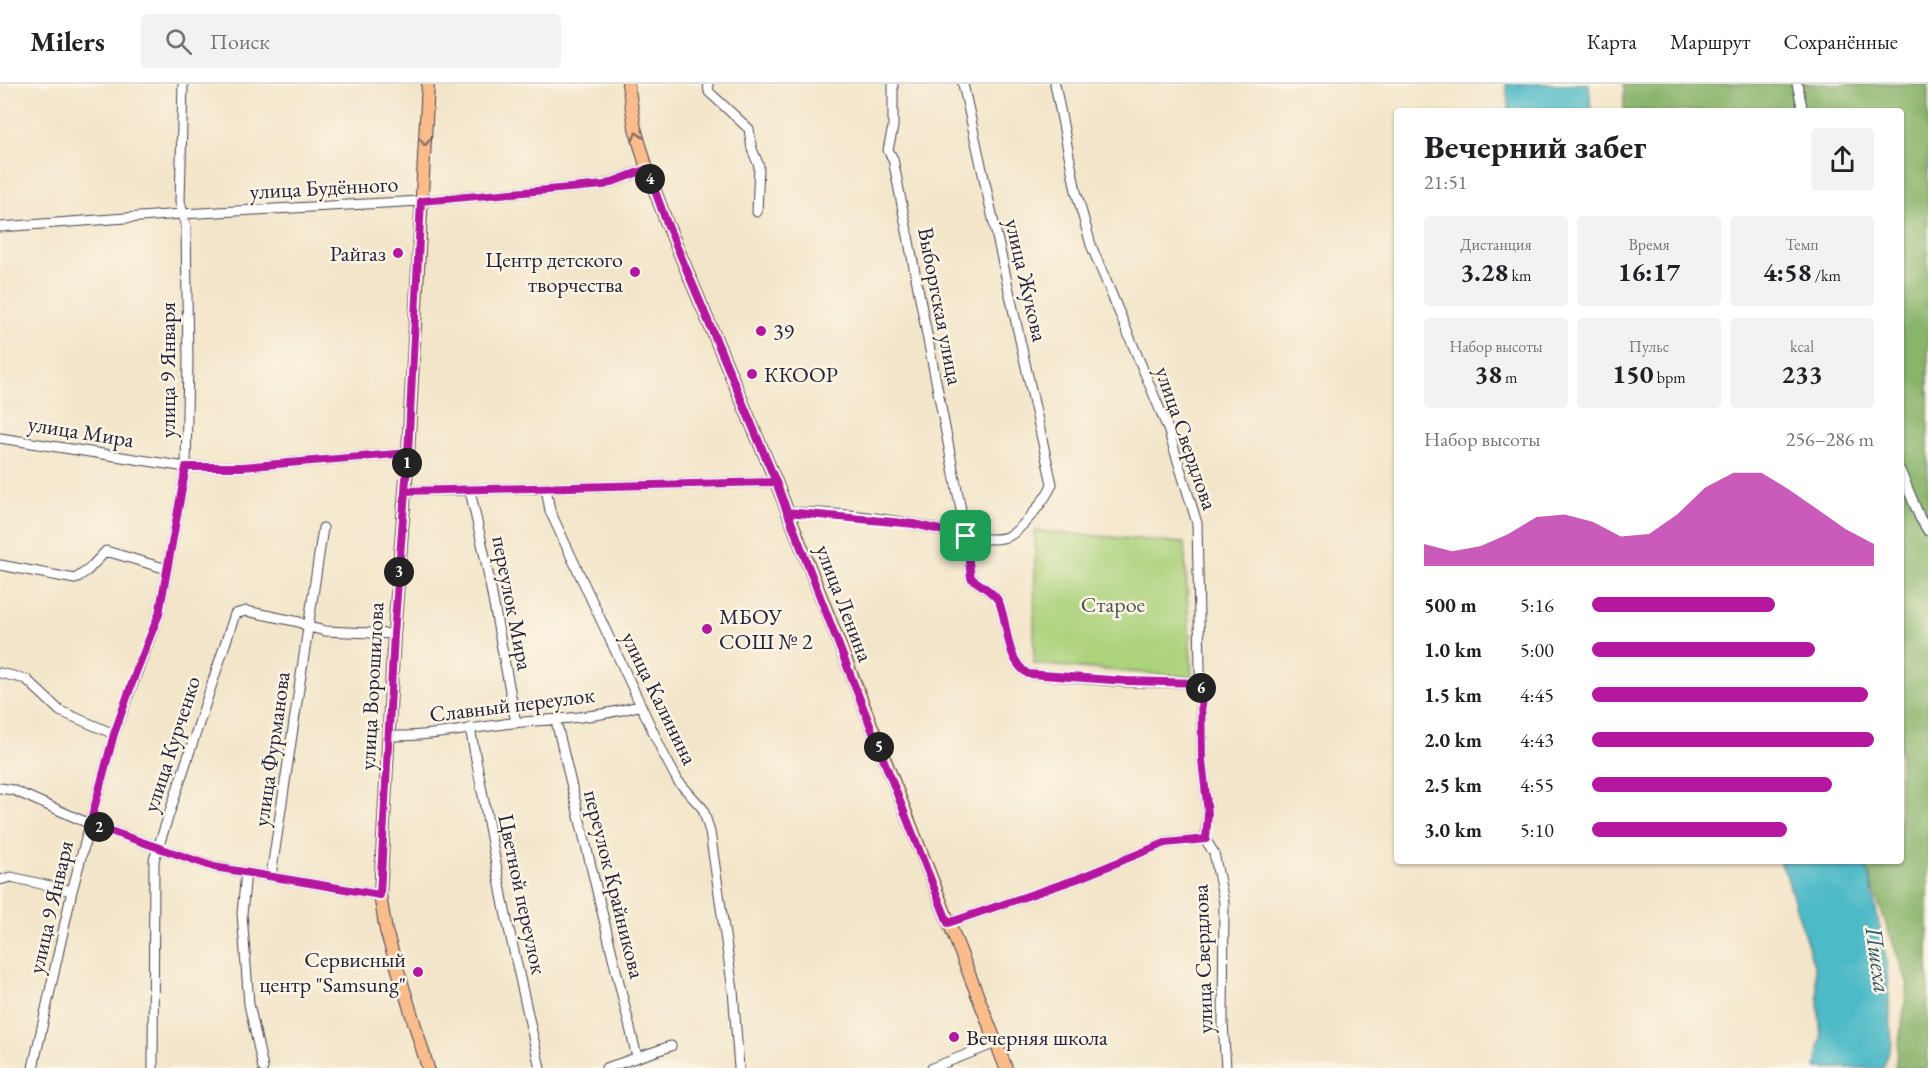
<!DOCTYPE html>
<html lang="ru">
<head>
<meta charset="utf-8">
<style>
	body { margin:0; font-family:"EB Garamond",serif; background:#f2f2f2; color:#202124; height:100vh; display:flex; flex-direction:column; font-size:22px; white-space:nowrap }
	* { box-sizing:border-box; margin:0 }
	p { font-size:20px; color:#757577 }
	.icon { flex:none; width:33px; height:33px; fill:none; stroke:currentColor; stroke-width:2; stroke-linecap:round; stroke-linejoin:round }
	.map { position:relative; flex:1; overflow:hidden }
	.side { position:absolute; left:1394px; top:24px; width:510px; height:756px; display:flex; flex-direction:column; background:#fff; border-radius:6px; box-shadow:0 2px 4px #0004 }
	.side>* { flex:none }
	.pin { position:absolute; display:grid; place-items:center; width:51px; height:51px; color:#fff; margin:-26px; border-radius:12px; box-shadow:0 3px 9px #0006 }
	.km { position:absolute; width:30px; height:30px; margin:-15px; border-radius:50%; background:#222; color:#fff; font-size:16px; line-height:30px; text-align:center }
	.round { display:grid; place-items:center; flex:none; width:63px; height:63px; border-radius:6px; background:#f2f2f2 }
	.headline { display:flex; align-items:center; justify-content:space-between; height:102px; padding:0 30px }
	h1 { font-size:33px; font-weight:700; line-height:45px }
	.stats { display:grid; grid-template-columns:repeat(3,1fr); gap:9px; height:102px; padding:6px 30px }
	.stats div { display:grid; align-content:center; border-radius:6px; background:#f2f2f2; text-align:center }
	.stats b { font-size:26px; font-weight:700 }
	.stats small { font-size:16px; font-weight:400 }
	.stats p { font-size:16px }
	.chart { height:168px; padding:12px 30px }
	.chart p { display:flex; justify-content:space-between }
	.chart svg { width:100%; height:108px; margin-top:6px; fill:#b5179e; opacity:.7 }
	ul { padding:0 30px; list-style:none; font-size:20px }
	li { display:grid; grid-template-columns:96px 72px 1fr; align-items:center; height:45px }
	li i { height:15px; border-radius:8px; background:#b5179e }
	header { display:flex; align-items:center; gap:36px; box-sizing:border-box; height:84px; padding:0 30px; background:#fff; border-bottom:2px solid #e0e0e0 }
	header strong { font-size:28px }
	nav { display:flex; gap:33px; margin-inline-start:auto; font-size:21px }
	.search { width:420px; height:54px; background:#f2f2f2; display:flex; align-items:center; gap:15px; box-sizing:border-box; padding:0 21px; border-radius:6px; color:#757577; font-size:22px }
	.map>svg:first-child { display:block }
</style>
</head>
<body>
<header>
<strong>Milers</strong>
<div class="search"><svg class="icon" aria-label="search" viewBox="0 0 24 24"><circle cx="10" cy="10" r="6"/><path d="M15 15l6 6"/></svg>Поиск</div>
<nav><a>Карта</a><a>Маршрут</a><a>Сохранённые</a></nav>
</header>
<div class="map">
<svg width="1928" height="984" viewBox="0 0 1928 984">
	<rect width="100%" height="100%" fill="#fcf5e5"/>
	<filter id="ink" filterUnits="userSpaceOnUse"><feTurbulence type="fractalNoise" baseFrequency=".0167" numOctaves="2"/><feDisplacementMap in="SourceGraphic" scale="12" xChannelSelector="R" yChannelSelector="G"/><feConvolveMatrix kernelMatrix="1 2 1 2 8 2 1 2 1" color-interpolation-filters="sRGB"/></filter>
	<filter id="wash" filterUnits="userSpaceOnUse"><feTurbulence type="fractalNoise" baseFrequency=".008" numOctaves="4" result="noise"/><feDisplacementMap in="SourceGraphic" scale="24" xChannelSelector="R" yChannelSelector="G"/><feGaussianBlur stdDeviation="1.35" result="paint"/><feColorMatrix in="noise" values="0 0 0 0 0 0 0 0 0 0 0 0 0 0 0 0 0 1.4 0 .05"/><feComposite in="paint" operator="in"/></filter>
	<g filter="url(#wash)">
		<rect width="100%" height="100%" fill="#f3e5c9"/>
		<path fill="#acd27c" stroke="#677a5c" stroke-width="1.5" d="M1035,447L1184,459L1192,593L1034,580Z"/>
		<path fill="#89b46c" stroke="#566b54" stroke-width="1.5" d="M1624,0H1928V984H1895L1908,900L1863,777H1900V27H1624Z"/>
		<path fill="#4dbac7" stroke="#386e81" stroke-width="1.5" d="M1506,0H1589L1591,27H1509Z
			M1779,777H1863L1869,790L1886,876L1892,959L1883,984H1816L1821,953L1815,885L1786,790Z"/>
	</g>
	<g filter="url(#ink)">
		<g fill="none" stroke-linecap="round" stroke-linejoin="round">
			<g stroke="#413f50" stroke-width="11">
				<path id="minor" d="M708,0L709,8L749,45L752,65L759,82L757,128
					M893,0V43L888,66L893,75L966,452L971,494C979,500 995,509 999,518C1009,542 1005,575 1028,590L1126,598L1201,599
					M1055,0L1076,107L1091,161L1168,345L1197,439L1202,677L1208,729L1205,755L1214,769L1224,818L1223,939L1226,984
					M1797,0L1803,27
					M0,143L182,130L421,117L604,101L647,85
					M0,354L186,383H242L408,369
					M1900,386L1920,434L1928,447
					M546,404L550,427L664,671L678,697L703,725L710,748L733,906L739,984
					M405,407L776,398
					M470,407L485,473L516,639
					M787,428C826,428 875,433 914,440C937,444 988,462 1009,452C1022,445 1047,414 1052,400L963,0
					M0,481L75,495L88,486L106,467L167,485
					M0,589L26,595L60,627L114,650
					M556,637L637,973
					M470,644L505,827L540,984
					M388,652C429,653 471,644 512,639C555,635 599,634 641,621
					M0,704L13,706L90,740L214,783L380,811
					M246,788L242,830L249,920L263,984
					M271,792L323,444
					M0,796L11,793L72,807
					M948,839L1077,795L1165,759L1205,755
					M33,984L72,807L114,650L159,530L186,383L188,276L186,144L180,117L183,0
					M153,984L154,776L235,530L246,527L299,538L309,543L325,547L394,550
					M606,984L671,962
					M932,984L996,959"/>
			</g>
			<g stroke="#413f50" stroke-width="14">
				<path id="major" d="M628,0L635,44L647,85L666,137L776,398L1006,984
					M428,984L386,847L380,811L394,550L408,369L428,0"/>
			</g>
			<use href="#minor" stroke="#fff" stroke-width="9"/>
			<use href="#major" stroke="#fabc8b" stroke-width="12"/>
		</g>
		<defs><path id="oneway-chevron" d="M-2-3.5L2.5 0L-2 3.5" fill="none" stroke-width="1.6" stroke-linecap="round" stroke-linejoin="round" transform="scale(1.5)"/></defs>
		<g stroke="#8e6f63">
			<use href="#oneway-chevron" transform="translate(637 52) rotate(-105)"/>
			<use href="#oneway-chevron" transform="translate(425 58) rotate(93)"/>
		</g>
	</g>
	<g fill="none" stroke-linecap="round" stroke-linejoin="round" filter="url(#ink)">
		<g stroke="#fff" stroke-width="12">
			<path id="route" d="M966,452L914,440L787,428L776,398L405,407L408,369L242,383H186L159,530L136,588L114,650L90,740L214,783L380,811L394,550L408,369L421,117L604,101L647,85L666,137L776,398C832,546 890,692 948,839L1077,795L1165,759L1206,755L1208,729L1202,676L1201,599L1126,597L1028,590C1005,575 1009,542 999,518C995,509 979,500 971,494L966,452"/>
		</g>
		<use href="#route" stroke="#b5179e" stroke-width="8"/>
	</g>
	<g fill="#b5179e" stroke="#fcf5e5" stroke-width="2">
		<circle cx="398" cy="169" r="6"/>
		<circle cx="635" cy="188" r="6"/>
		<circle cx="761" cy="247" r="6"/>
		<circle cx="752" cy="290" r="6"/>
		<circle cx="707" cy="545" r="6"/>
		<circle cx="418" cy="888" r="6"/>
		<circle cx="954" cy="953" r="6"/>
	</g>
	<g text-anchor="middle" stroke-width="5" stroke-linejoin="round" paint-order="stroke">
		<g font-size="22" fill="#22223b" stroke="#fcf5e5">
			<text transform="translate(324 103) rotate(-3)" y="8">улица Будённого</text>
			<text transform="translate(1027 196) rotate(77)" y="8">улица Жукова</text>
			<text transform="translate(941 222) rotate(79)" y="8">Выборгская улица</text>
			<text transform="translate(167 286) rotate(-90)" y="8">улица 9 Января</text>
			<text transform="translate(81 347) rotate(9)" y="8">улица Мира</text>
			<text transform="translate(1187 354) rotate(71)" y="8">улица Свердлова</text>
			<text transform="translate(513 519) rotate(79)" y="8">переулок Мира</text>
			<text transform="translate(845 519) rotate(69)" y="8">улица Ленина</text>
			<text transform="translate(371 602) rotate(-87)" y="8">улица Ворошилова</text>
			<text transform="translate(660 614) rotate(64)" y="8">улица Калинина</text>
			<text transform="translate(512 620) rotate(-7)" y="8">Славный переулок</text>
			<text transform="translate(171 660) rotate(-72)" y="8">улица Курченко</text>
			<text transform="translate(271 665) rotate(-82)" y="8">улица Фурманова</text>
			<text transform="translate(615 800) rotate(76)" y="8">переулок Крайникова</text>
			<text transform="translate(523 810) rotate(78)" y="8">Цветной переулок</text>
			<text transform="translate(50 823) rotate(-77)" y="8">улица 9 Января</text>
			<text transform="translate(1202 875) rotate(-92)" y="8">улица Свердлова</text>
		</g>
		<g font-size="22" fill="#22223b" stroke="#fcf5e5" text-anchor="start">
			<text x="386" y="177" text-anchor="end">Райгаз</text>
			<text x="623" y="183" text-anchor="end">Центр детского<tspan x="623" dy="25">творчества</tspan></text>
			<text x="773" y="255">39</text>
			<text x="764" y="298">ККООР</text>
			<text x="719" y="540">МБОУ<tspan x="719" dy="25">СОШ № 2</tspan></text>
			<text x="406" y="883" text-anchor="end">Сервисный<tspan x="406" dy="25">центр "Samsung"</tspan></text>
			<text x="966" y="961">Вечерняя школа</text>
		</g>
		<g font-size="22" fill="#4b574e" stroke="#fcf5e5">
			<text x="1113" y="528">Старое</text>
		</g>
		<g font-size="24" font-style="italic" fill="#31576c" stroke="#fcf5e5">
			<text transform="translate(1878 876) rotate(82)" y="8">Пшеха</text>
		</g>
	</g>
</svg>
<div class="pin" style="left:966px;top:452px;background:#1e9e55"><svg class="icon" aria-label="arrive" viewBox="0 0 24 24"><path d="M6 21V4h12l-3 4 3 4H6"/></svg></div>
<b class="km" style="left:407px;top:379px">1</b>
<b class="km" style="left:99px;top:743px">2</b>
<b class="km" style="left:399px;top:488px">3</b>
<b class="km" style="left:650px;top:95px">4</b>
<b class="km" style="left:879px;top:663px">5</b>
<b class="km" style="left:1201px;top:604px">6</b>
<section class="side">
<div class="headline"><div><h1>Вечерний забег</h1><p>21:51</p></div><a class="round"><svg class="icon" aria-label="share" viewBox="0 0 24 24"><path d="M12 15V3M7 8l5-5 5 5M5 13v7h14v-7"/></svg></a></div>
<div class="stats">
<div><p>Дистанция</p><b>3.28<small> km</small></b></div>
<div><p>Время</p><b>16:17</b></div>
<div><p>Темп</p><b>4:58<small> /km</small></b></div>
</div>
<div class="stats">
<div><p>Набор высоты</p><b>38<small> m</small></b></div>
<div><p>Пульс</p><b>150<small> bpm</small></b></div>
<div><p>kcal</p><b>233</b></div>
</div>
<div class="chart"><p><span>Набор высоты</span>256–286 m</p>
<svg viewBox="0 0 160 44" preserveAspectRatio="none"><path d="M0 44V35L10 38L20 36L30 31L40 24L50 23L60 26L70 32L80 31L90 23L100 12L110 6L120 6L130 13L140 21L150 29L160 35V44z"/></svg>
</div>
<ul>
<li><b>500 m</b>5:16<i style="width:65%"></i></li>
<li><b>1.0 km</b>5:00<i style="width:79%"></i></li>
<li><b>1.5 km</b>4:45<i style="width:98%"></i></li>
<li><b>2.0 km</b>4:43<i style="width:100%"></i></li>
<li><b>2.5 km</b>4:55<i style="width:85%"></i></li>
<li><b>3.0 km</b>5:10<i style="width:69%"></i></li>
</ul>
</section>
</div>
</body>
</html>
